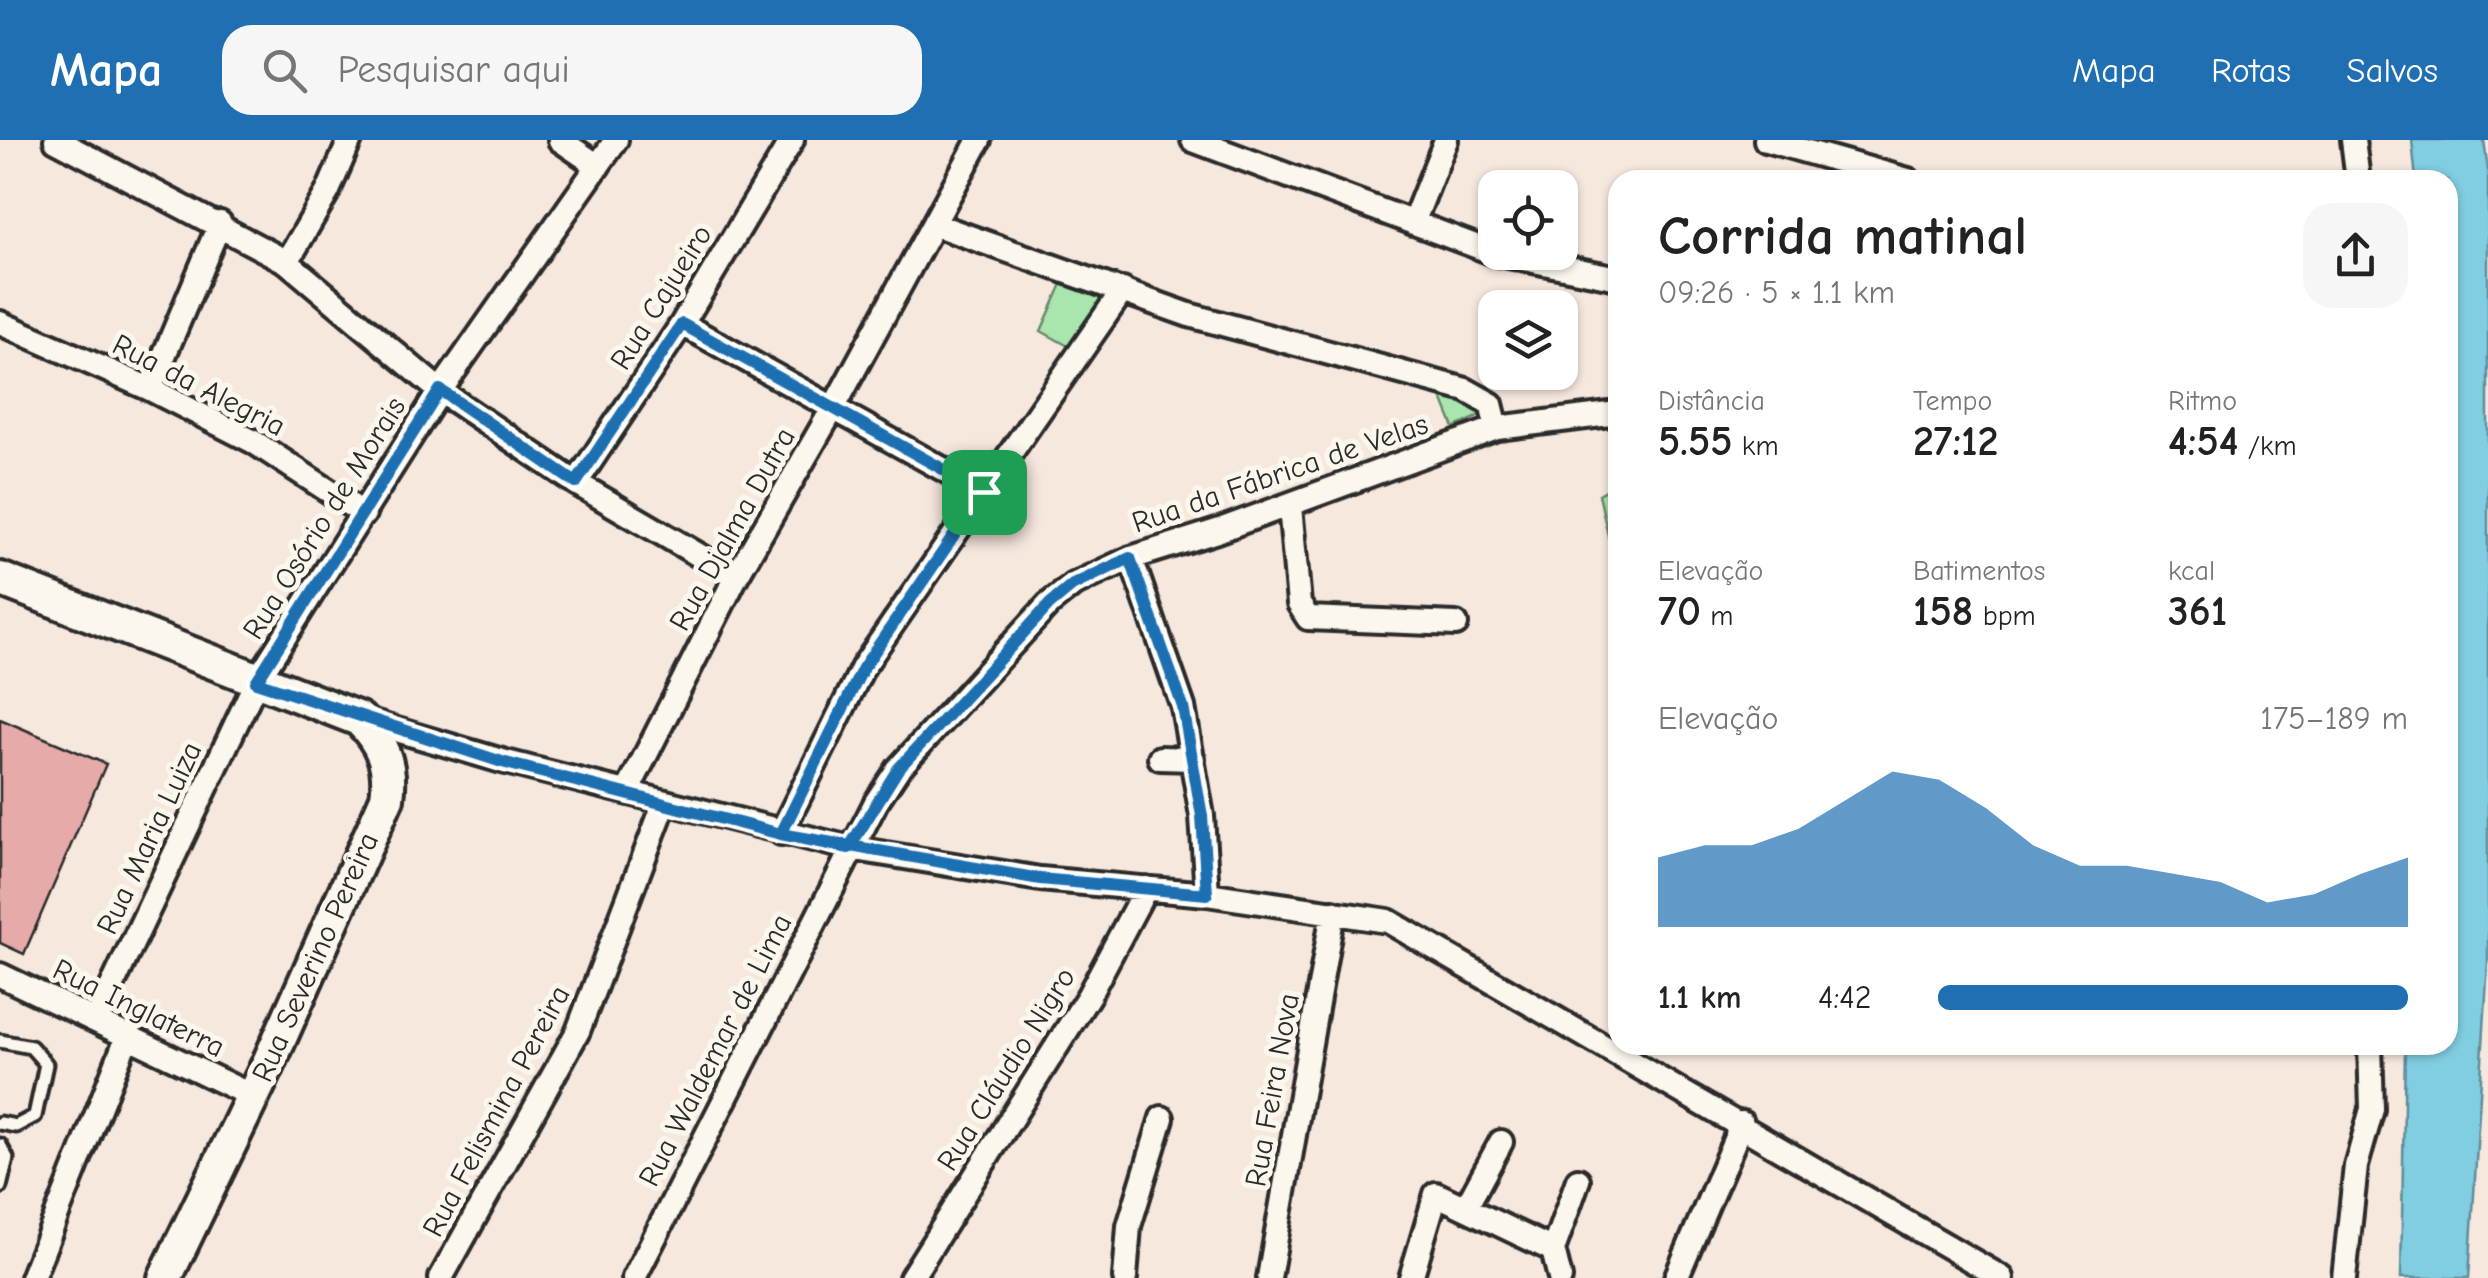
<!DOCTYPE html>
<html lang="pt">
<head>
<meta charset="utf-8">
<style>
	body { margin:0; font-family:"Comic Neue",sans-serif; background:#f6f6f6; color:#222; height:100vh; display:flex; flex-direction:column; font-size:38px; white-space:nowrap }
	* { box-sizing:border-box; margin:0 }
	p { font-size:32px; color:#767676 }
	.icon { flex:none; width:55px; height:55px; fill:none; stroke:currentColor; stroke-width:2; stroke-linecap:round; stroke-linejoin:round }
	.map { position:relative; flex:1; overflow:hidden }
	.panel { position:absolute; left:1608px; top:30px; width:850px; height:885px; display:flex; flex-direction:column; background:#fff; border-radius:30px; box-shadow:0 2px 8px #0004 }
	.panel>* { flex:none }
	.fabs { position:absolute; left:1478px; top:30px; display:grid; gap:20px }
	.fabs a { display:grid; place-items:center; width:100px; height:100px; border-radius:20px; background:#fff; box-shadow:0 2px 8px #0004; font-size:50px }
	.pin { position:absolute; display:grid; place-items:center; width:85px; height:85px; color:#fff; margin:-42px; border-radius:20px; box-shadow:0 5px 15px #0006 }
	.round { display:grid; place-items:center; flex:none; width:105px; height:105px; border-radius:30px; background:#f6f6f6 }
	.headline { display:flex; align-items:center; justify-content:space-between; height:170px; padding:0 50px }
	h1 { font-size:55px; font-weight:700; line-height:75px }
	.stats { display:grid; grid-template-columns:repeat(3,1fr); gap:15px; height:170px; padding:10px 50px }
	.stats div { display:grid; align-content:center }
	.stats b { font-size:42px; font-weight:700 }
	.stats small { font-size:28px; font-weight:400 }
	.stats p { font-size:28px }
	.chart { height:280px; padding:20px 50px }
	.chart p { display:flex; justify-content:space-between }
	.chart svg { width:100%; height:180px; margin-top:10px; fill:#1f6fb2; opacity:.7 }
	ul { padding:0 50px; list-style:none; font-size:32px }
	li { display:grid; grid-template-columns:160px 120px 1fr; align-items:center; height:75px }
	li i { height:25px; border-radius:12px; background:#1f6fb2 }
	header { display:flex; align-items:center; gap:60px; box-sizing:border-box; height:140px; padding:0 50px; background:#1f6fb2; color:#fff }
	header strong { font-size:48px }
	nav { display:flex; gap:55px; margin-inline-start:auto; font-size:35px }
	.search { width:700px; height:90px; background:#f6f6f6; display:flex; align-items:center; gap:25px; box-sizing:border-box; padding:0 35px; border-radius:30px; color:#767676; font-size:38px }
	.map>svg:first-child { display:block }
</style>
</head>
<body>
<header>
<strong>Mapa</strong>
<div class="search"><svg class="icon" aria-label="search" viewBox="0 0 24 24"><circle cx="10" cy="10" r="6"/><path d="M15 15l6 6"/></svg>Pesquisar aqui</div>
<nav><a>Mapa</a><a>Rotas</a><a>Salvos</a></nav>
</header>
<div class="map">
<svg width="2488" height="1138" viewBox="0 0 2488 1138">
	<rect width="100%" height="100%" fill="#f7e8de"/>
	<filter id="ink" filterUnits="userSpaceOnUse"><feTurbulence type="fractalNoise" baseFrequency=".01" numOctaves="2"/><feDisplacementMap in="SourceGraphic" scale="20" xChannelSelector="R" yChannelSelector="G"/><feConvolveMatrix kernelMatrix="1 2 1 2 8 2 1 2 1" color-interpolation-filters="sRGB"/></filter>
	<g filter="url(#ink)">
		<path fill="#a8e6ad" stroke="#6a886c" stroke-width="2.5" d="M1062,144L1106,160L1070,207L1041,191Z
			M1440,253H1464L1480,276L1454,288Z
			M1617,327V398L1609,400L1599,354L1611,347L1608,330Z"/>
		<path fill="#81cde1" stroke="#5f8c98" stroke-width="2.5" d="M2412,0H2484L2488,30V822L2469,1138H2401L2405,905H2448V40H2416Z"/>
		<path fill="#e6aba8" stroke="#2b2b2b" stroke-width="2.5" d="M0,579L106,624L24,814L0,803Z"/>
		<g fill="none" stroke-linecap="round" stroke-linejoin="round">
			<g stroke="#2b2b2b" stroke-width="19">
				<path id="service" d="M0,901L31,907L46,924L35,976L16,986L0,983
					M0,1005L7,1018L0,1047"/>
			</g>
			<g stroke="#2b2b2b" stroke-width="30">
				<path id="minor" d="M56,0L287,122L440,251L576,343L736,437
					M560,0L598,26
					M1193,0L1494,113L1618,138
					M1766,0L1908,40
					M2353,0L2358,40
					M1413,83L1446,0
					M936,85L1189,175L1466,250L1491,264L1497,288
					M287,122L328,51L350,0
					M0,183L150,249L254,302L364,374
					M682,184L984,352
					M150,249L220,83
					M576,343L682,184L792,0
					M1290,366L1299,464L1308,478L1456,484
					M1131,418L1183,567L1202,676L1207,754
					M359,579L502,621L849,708L1040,739L1207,754L1388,781L2002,1138
					M1160,618L1193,619
					M627,652L736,437L835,265L979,0
					M781,693L863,527L1123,150
					M0,835L252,956
					M96,880L256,542L440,251L616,0
					M1466,1067L1501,1002
					M32,1138L128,895
					M441,1138L578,891L665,662
					M634,1138L876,662L898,629L1049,464L1073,445L1131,418L1217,391L1497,288L1618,273
					M911,1138L1089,855L1146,748
					M1125,1138L1129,1086L1162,978
					M1269,1138L1333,772
					M1411,1138L1436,1054L1553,1110
					M1560,1138L1553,1110L1578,1040
					M1676,1138L1742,983
					M2344,1138L2356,1026L2372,969L2370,905"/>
			</g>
			<g stroke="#2b2b2b" stroke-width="40">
				<path id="secondary" d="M0,439L359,579C382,602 392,625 387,658L267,927L165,1138"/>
			</g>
			<use href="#service" stroke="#fbf7ec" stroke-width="11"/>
			<use href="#minor" stroke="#fbf7ec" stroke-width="22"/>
			<use href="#secondary" stroke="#fbf7ec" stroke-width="32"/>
		</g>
	</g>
	<g fill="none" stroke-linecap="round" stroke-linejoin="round" filter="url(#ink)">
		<g stroke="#fff" stroke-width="20">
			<path id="route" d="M984,352L682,184L576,343L440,250L256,542L502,622L781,694L1040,739L1207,754L1202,676L1183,567L1130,418L1073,445L1050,464L898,629L849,708L781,694L863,528L984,352"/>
		</g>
		<use href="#route" stroke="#1f6fb2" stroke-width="12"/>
	</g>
	<g text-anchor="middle" stroke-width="10" stroke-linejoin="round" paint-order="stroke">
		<g font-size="30" fill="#2b2b2b" stroke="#fbf7ec">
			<text transform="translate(661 157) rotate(-58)" y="10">Rua Cajueiro</text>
			<text transform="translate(199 245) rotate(27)" y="10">Rua da Alegria</text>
			<text transform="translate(1280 333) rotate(-19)" y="10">Rua da Fábrica de Velas</text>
			<text transform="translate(324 378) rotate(-58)" y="10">Rua Osório de Morais</text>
			<text transform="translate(732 389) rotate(-61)" y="10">Rua Djalma Dutra</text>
			<text transform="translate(149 698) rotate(-65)" y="10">Rua Maria Luiza</text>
			<text transform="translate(315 817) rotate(-66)" y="10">Rua Severino Pereira</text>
			<text transform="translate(139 868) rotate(26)" y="10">Rua Inglaterra</text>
			<text transform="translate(715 910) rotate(-63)" y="10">Rua Waldemar de Lima</text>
			<text transform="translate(1006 929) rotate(-58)" y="10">Rua Cláudio Nigro</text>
			<text transform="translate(1272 950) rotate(-80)" y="10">Rua Feira Nova</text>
			<text transform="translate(496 971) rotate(-62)" y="10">Rua Felismina Pereira</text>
		</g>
	</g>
</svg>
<div class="fabs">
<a><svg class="icon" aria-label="locate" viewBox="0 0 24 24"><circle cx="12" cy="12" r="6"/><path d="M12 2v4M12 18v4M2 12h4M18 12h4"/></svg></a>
<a><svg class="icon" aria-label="layers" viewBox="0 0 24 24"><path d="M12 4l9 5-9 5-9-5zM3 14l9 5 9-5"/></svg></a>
</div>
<div class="pin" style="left:984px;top:352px;background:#1e9e55"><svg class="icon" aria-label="arrive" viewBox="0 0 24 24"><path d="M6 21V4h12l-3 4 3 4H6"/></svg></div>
<section class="panel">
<div class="headline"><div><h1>Corrida matinal</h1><p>09:26 · 5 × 1.1 km</p></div><a class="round"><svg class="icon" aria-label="share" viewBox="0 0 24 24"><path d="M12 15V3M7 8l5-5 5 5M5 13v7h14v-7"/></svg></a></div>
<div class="stats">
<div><p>Distância</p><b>5.55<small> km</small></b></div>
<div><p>Tempo</p><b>27:12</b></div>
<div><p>Ritmo</p><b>4:54<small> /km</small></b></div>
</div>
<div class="stats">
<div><p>Elevação</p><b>70<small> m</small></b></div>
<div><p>Batimentos</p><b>158<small> bpm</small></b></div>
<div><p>kcal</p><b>361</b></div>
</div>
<div class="chart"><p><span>Elevação</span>175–189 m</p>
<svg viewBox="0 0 160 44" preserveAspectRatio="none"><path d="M0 44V27L10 24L20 24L30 20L40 13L50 6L60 8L70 15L80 24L90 29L100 29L110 31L120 33L130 38L140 36L150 31L160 27V44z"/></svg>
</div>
<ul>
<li><b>1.1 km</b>4:42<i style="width:100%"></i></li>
</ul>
</section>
</div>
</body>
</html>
